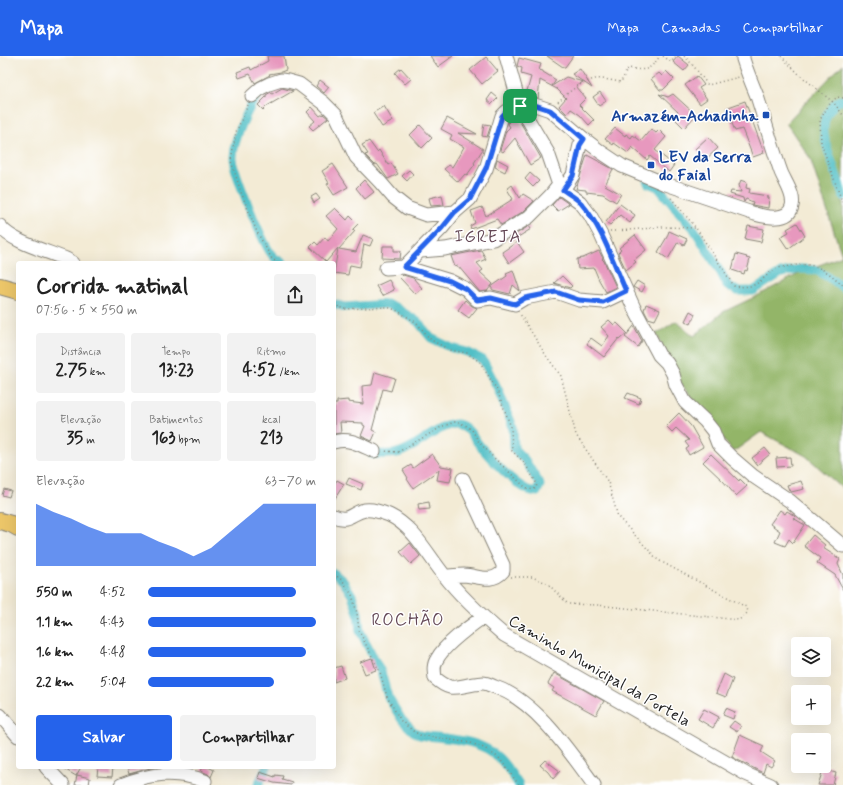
<!DOCTYPE html>
<html lang="pt">
<head>
<meta charset="utf-8">
<style>
	body { margin:0; font-family:Mynerve,sans-serif; background:#f2f2f2; color:#222; height:100vh; display:flex; flex-direction:column; font-size:15px; white-space:nowrap }
	* { box-sizing:border-box; margin:0 }
	p { font-size:13px; color:#767676 }
	.icon { flex:none; width:22px; height:22px; fill:none; stroke:currentColor; stroke-width:2; stroke-linecap:round; stroke-linejoin:round }
	.map { position:relative; flex:1; overflow:hidden }
	.details { position:absolute; left:16px; top:205px; width:320px; height:508px; display:flex; flex-direction:column; background:#fff; border-radius:4px; box-shadow:0 4px 16px #0002 }
	.details>* { flex:none }
	.buttons { position:absolute; left:791px; top:581px; display:grid; gap:8px }
	.buttons a { display:grid; place-items:center; width:40px; height:40px; border-radius:4px; background:#fff; box-shadow:0 4px 16px #0002; font-size:20px }
	.pin { position:absolute; display:grid; place-items:center; width:34px; height:34px; color:#fff; margin:-17px; border-radius:8px; box-shadow:0 2px 6px #0006 }
	.round { display:grid; place-items:center; flex:none; width:42px; height:42px; border-radius:4px; background:#f2f2f2 }
	.head { display:flex; align-items:center; justify-content:space-between; height:68px; padding:0 20px }
	h1 { font-size:22px; font-weight:700; line-height:30px }
	.stats { display:grid; grid-template-columns:repeat(3,1fr); gap:6px; height:68px; padding:4px 20px }
	.stats div { display:grid; align-content:center; border-radius:4px; background:#f2f2f2; text-align:center }
	.stats b { font-size:17px; font-weight:700 }
	.stats small { font-size:11px; font-weight:400 }
	.stats p { font-size:11px }
	.chart { height:112px; padding:8px 20px }
	.chart p { display:flex; justify-content:space-between }
	.chart svg { width:100%; height:72px; margin-top:4px; fill:#2563eb; opacity:.7 }
	.button { display:flex; gap:8px; margin-top:auto; padding:8px 20px }
	.button a { flex:1; height:46px; border-radius:4px; background:#2563eb; color:#fff; font-size:16px; font-weight:700; line-height:46px; text-align:center }
	.button a+a { background:#f2f2f2; color:#222 }
	ul { padding:0 20px; list-style:none; font-size:13px }
	li { display:grid; grid-template-columns:64px 48px 1fr; align-items:center; height:30px }
	li i { height:10px; border-radius:5px; background:#2563eb }
	header { display:flex; align-items:center; gap:24px; box-sizing:border-box; height:56px; padding:0 20px; background:#2563eb; color:#fff }
	header strong { font-size:19px }
	nav { display:flex; gap:22px; margin-inline-start:auto; font-size:14px }
	.map>svg:first-child { display:block }
</style>
</head>
<body>
<header>
<strong>Mapa</strong>
<nav><a>Mapa</a><a>Camadas</a><a>Compartilhar</a></nav>
</header>
<div class="map">
<svg width="843" height="729" viewBox="0 0 843 729">
	<rect width="100%" height="100%" fill="#fff"/>
	<filter id="ink" filterUnits="userSpaceOnUse"><feTurbulence type="fractalNoise" baseFrequency=".025" numOctaves="2"/><feDisplacementMap in="SourceGraphic" scale="8" xChannelSelector="R" yChannelSelector="G"/><feConvolveMatrix kernelMatrix="1 2 1 2 8 2 1 2 1" color-interpolation-filters="sRGB"/></filter>
	<filter id="wash" filterUnits="userSpaceOnUse"><feTurbulence type="fractalNoise" baseFrequency=".012" numOctaves="4" result="noise"/><feDisplacementMap in="SourceGraphic" scale="16" xChannelSelector="R" yChannelSelector="G"/><feGaussianBlur stdDeviation="0.9" result="paint"/><feColorMatrix in="noise" values="0 0 0 0 0 0 0 0 0 0 0 0 0 0 0 0 0 1.4 0 .05"/><feComposite in="paint" operator="in"/></filter>
	<g filter="url(#wash)">
		<rect width="100%" height="100%" fill="#f3ebd5"/>
		<path fill="#93b568" stroke="#586842" d="M843,8V433L806,400L761,376L733,396L682,329L656,278L676,265L694,280L723,256L759,239L804,215L842,200L810,102L786,67Z"/>
		<g fill="none" stroke-linecap="round" stroke-linejoin="round">
			<path stroke="#51bfc6" stroke-width="9" d="M260,36C249,49 233,85 233,101C232,113 264,191 273,200C275,203 280,205 283,207
				M843,45L840,44C812,64 827,90 835,115C838,123 840,132 843,140
				M648,127L658,131L690,169
				M694,173L720,215L727,229L737,235H753L781,217L800,213L816,214L833,224L843,232
				M334,248L345,251L387,248L395,251L418,266L431,282L452,292L467,296L483,304L498,333L513,371L514,393L525,404L540,429L537,436C534,435 530,435 528,434C513,427 491,403 481,391C473,382 470,371 457,368C442,366 414,394 397,397C389,399 380,398 372,398
				M334,517L343,525L352,539L358,557L360,575L381,616L388,641L402,664L413,675L420,679C446,683 479,682 499,702C507,710 513,720 519,729
				M258,729L267,711"/>
		</g>
		<g id="blocks">
			<path fill="#e798be" d="M267,0H284L286,14L281,16L269,18L270,19L255,27L250,18L239,22L237,16L250,11L251,14L268,5Z
				M430,0H453L438,11Z
				M547,0H573L565,11H563Z
				M678,0L689,9L684,15L673,6Z
				M486,1L498,15L482,28L470,14Z
				M519,2L541,8L539,14L543,15V16L556,24L552,30L566,21L583,26L576,30L586,42L579,49L594,64L589,69L580,59L571,53L567,58L559,50L566,42L557,33L540,24L538,42H526L524,35H527L531,21L521,18L522,12L517,10Z
				M401,12L411,23L405,28L395,17Z
				M580,13L592,32L572,18Z
				M666,15L674,23L663,34H660L651,23L659,17L662,20Z
				M697,20L704,29L699,32L707,43L700,48L685,29Z
				M320,24L329,31L324,37L316,30Z
				M282,32L293,35L267,50L263,54L258,49L266,41V39L271,36L272,38Z
				M600,36L606,45L599,50L593,41Z
				M492,37L498,42L492,48L487,44Z
				M659,38L668,41L673,38L696,59L684,72L673,61L678,56Z
				M745,45L764,97L753,101L742,73L735,75L726,52Z
				M384,50L393,65L382,71L373,57Z
				M312,51L320,60L323,58L328,62L313,74L309,70L315,65L307,56Z
				M516,59L541,102L530,109L515,82L503,96L500,94L506,75L510,71L508,68L509,64Z
				M447,62L477,78L458,77L483,93L474,107L475,108L467,119L465,118L458,126L444,113L449,109L452,111L464,91L450,83L452,79L441,73Z
				M484,68L491,69L487,81L482,80Z
				M420,69L432,82L422,92L410,79Z
				M615,72L625,80L626,78L631,82L633,79L641,85L651,73L656,77L659,74L666,81L655,94L674,109L669,116L650,100L647,104L632,91L628,97L614,87L613,89L605,83Z
				M708,81L718,92L705,104L695,93Z
				M369,85L377,96L379,94L388,109L391,107L398,118L388,123L377,108L375,109L365,99L368,98L362,89Z
				M587,99L613,113L605,129L621,138L616,146L603,138L586,136V134L576,133Z
				M497,103L508,109L505,116L495,111Z
				M333,108L348,131L334,139L327,128L329,127L322,115Z
				M409,114L413,118L407,125L402,120Z
				M530,117L539,125L533,131L525,123Z
				M364,124L374,136L365,143L356,132Z
				M741,124L747,126L746,132L750,133L749,137L768,140V142H769L768,152L752,149L753,146L746,143L744,146L743,142L730,138L731,135L741,136L739,129Z
				M512,129L520,142L523,138L534,145L524,155L501,169L497,163L471,173L470,170L475,167L471,155L482,151L486,160L513,143L507,133Z
				M316,138L320,143L314,147L311,141Z
				M442,139L444,149L431,150L429,142Z
				M559,141L569,148L558,155L552,149Z
				M620,148L635,159L630,167L620,159L610,169L606,166Z
				M335,152L347,164L350,160L358,168L352,174L355,175L339,193L356,196L363,179L373,183L370,190L364,188L360,211L350,209L348,219L334,217L338,192L326,206L310,191L315,186L318,189L325,181L328,185L338,173L326,160Z
				M797,167L805,180L788,193L780,181L789,176L787,173Z
				M529,170L531,173L510,186L508,183Z
				M748,170L764,173L761,186L745,183Z
				M669,175L687,183L684,189L678,186L668,203L658,196L667,181Z
				M635,179L646,194L634,204L636,206L626,214L618,197L621,194L619,192Z
				M517,186L524,196L509,207L502,196Z
				M383,190H394V195H401L400,203L382,202Z
				M481,194L486,203L477,207L483,214L480,216L493,228L487,235L480,236L458,210L455,211L451,200Z
				M599,195L603,202L602,203L604,205L616,231L606,236L599,224L594,212L578,213L577,203L583,202Z
				M736,198L747,201L746,202L750,203L747,215L745,214L744,218L732,214Z
				M513,214L520,235L513,229L510,238L493,234L491,231L507,220L506,217Z
				M403,219L413,222L422,232L415,238L400,222Z
				M562,220L572,230L570,232L554,227Z
				M389,224L394,234L382,240L376,230Z
				M637,225L645,230L642,236L633,231Z
				M465,244L472,250L477,252L469,262L458,254Z
				M646,248L660,254L655,264L648,262L644,254Z
				M690,255L695,258L691,268L685,265Z
				M609,264L614,269L617,267L627,277L620,283L619,282L604,301L587,288L591,282L602,290L609,280L601,271Z
				M634,270L642,285L638,291L625,281Z
				M375,316L395,322L391,335L383,333L372,374L376,376L372,385L361,380L365,370L363,369V367L340,366L341,377L334,378V348H337V345L348,344V346L363,348L362,330L372,329Z
				M628,337L641,342L639,348L625,342Z
				M679,357L691,370L703,391L689,399L686,393L689,391L685,386L689,384L676,372L672,376L666,370Z
				M765,392L770,398L757,409L752,402Z
				M432,398L441,410L453,412L450,426L437,424L439,414L413,432L407,423L408,422L403,414L411,409L413,412Z
				M711,398L739,425L740,423L747,430L736,440L723,425L703,406Z
				M790,401L791,410L777,411L776,402Z
				M349,422L363,428L361,434L346,428Z
				M337,424L344,428L334,444V429Z
				M801,425L804,433L791,436L789,434L787,429Z
				M4,433L11,435L9,441L2,439Z
				M429,446L430,453L419,454L418,448Z
				M780,454L785,458L787,455L795,460L793,462L805,469L793,487L789,483L785,490L775,486L780,475L770,468Z
				M813,479L825,489L823,492L840,503L838,508L843,519V534L835,519L817,507L820,502L804,490Z
				M410,487L420,500L411,508L400,496Z
				M372,602L376,614L365,618L360,606Z
				M341,610L345,622L334,626V612Z
				M554,617L604,645L596,659L552,635L554,632L548,628Z
				M724,618L733,623L726,641L716,637Z
				M726,652L735,656L733,663L723,659Z
				M704,653L719,661L713,672L698,663Z
				M734,665L741,670L737,676L729,671Z
				M740,679L764,690L761,696L775,705L771,711L766,708L763,717L732,701Z
				M545,704L560,715L553,723L548,716L540,709Z
				M815,710H831L829,715L836,717L833,729H818L822,717Z
				M61,711H81L76,720Z
				M98,711H113L112,721L97,720Z
				M127,711H154L129,718Z
				M203,711H208L214,714L211,721L208,718L201,715Z
				M260,716L275,721V719L283,720L282,723L292,726L291,729L274,727L258,722Z
				M77,719L90,722L89,729H75Z"/>
		</g>
	</g>
	<g filter="url(#ink)">
		<use href="#blocks" fill-opacity="0" stroke="#888478" stroke-width="1"/>
		<g fill="none" stroke-linecap="round" stroke-linejoin="round">
			<g stroke="#888478" stroke-width="15">
				<path id="minor" d="M506,0L520,50L548,97L559,129L563,134L580,146L590,159L601,179L634,252L659,299L667,307L673,318L676,329L685,346L705,365L713,375L718,388L732,402L753,420L790,445L843,490
					M252,40L261,32L269,28L281,24L288,25L299,28L324,47L336,59L356,101L380,126L393,141L407,152L426,159L455,156L470,143L486,113L502,60L506,56L512,52L520,50L535,49L550,54L584,83L601,96L622,110L663,127L755,158C765,161 789,166 792,150C795,139 785,126 781,116C772,91 765,65 757,40C752,28 747,16 743,3V0
					M563,134L573,119L580,89L584,83
					M0,170C11,186 47,195 66,203L73,207
					M421,195L445,193L493,183L529,161L551,139L559,129
					M404,211L442,172L455,156
					M386,212L404,211L450,225L466,233L477,244L491,242L515,248L525,242L556,236L579,244L603,246L626,235
					M334,386C348,381 361,389 374,395
					M334,460C349,467 352,456 365,454C373,453 381,456 389,459C414,471 427,498 444,519C461,541 483,561 504,579L746,718L771,729
					M444,520C451,520 458,519 464,519C478,520 492,528 503,515V509L463,423
					M483,561C469,571 445,588 437,603C433,609 434,615 435,622C451,636 455,631 474,628C477,628 481,627 483,627C487,627 492,630 495,631C535,644 570,696 594,729
					M0,659L18,680
					M46,711L63,729
					M121,729C151,717 175,714 205,725"/>
			</g>
			<g stroke="#888478" stroke-width="18">
				<path id="major" d="M0,230L18,235
					M0,465L11,468L18,472"/>
			</g>
			<path stroke="#888478" stroke-width="1.5" stroke-dasharray="1 3" stroke-linecap="butt" d="M663,0L671,6L676,0
				M684,0C694,9 700,19 708,29L739,21
				M781,0L800,19L834,47L843,59
				M843,42L837,41L828,50L820,64L821,87L843,148
				M558,46C568,36 581,26 595,23C603,22 613,25 621,26L628,12C646,15 649,15 660,0
				M248,49L236,76L231,105L241,136L257,176L272,203L279,207
				M671,142L696,172L734,230C759,233 758,225 775,213C779,211 786,211 790,210C814,205 826,214 843,229
				M610,175H617L663,171L696,172
				M334,249L345,253L387,251L396,254L417,267L431,284L450,294L467,297L480,306L497,334L511,371L512,395L524,406L537,428L536,432L533,434L525,431L491,399L479,386L472,374L465,369L455,366L443,370L398,396L384,395
				M334,518L343,525L352,539L357,557L359,575L380,616L387,641L401,665L413,675L420,679L471,687L484,692L499,702L519,729
				M511,521H532L547,527L568,548L597,549L739,564L747,557L746,551L658,504L618,461L608,426L576,379L561,320L547,301L520,258"/>
			<use href="#minor" stroke="#fff" stroke-width="13"/>
			<use href="#major" stroke="#ecc669" stroke-width="16"/>
		</g>
	</g>
	<g fill="none" stroke-linecap="round" stroke-linejoin="round" filter="url(#ink)">
		<g stroke="#fff" stroke-width="8">
			<path id="route" d="M535,49L550,54L584,83L580,89L573,120L563,134C569,138 576,142 581,147C602,171 613,206 626,235L603,246L579,244L556,236L525,242L515,248L491,242L477,244L466,233L450,225L404,211L442,172L455,156L470,143L486,112L502,60C511,49 523,50 535,49Z"/>
		</g>
		<use href="#route" stroke="#2563eb" stroke-width="5"/>
	</g>
	<g fill="#1a4fb4" stroke="#fff" stroke-width="1.5">
		<rect x="762" y="55" width="8" height="8" rx="2"/>
		<rect x="647" y="105" width="8" height="8" rx="2"/>
	</g>
	<g text-anchor="middle" stroke-width="3" stroke-linejoin="round" paint-order="stroke">
		<g font-size="16" font-weight="bold" fill="#164399" stroke="#fff" text-anchor="end">
			<text x="758" y="65">Armazém-Achadinha</text>
			<text x="659" y="106" text-anchor="start">LEV da Serra<tspan x="659" dy="18">do Faial</tspan></text>
		</g>
		<g font-size="16" fill="#1c1c1c" stroke="#fff">
			<text transform="translate(600 614) rotate(30)" y="6">Caminho Municipal da Portela</text>
		</g>
		<g font-size="17" letter-spacing="1" fill="#634755" stroke="#fff">
			<text x="488" y="186">IGREJA</text>
			<text x="408" y="569">ROCHÃO</text>
		</g>
	</g>
</svg>
<div class="buttons">
<a><svg class="icon" aria-label="layers" viewBox="0 0 24 24"><path d="M12 4l9 5-9 5-9-5zM3 14l9 5 9-5"/></svg></a>
<a>+</a>
<a>−</a>
</div>
<div class="pin" style="left:520px;top:50px;background:#1e9e55"><svg class="icon" aria-label="arrive" viewBox="0 0 24 24"><path d="M6 21V4h12l-3 4 3 4H6"/></svg></div>
<section class="details">
<div class="head"><div><h1>Corrida matinal</h1><p>07:56 · 5 × 550 m</p></div><a class="round"><svg class="icon" aria-label="share" viewBox="0 0 24 24"><path d="M12 15V3M7 8l5-5 5 5M5 13v7h14v-7"/></svg></a></div>
<div class="stats">
<div><p>Distância</p><b>2.75<small> km</small></b></div>
<div><p>Tempo</p><b>13:23</b></div>
<div><p>Ritmo</p><b>4:52<small> /km</small></b></div>
</div>
<div class="stats">
<div><p>Elevação</p><b>35<small> m</small></b></div>
<div><p>Batimentos</p><b>163<small> bpm</small></b></div>
<div><p>kcal</p><b>213</b></div>
</div>
<div class="chart"><p><span>Elevação</span>63–70 m</p>
<svg viewBox="0 0 160 44" preserveAspectRatio="none"><path d="M0 44V6L10 11L20 15L30 20L40 24L50 24L60 24L70 29L80 33L90 38L100 33L110 24L120 15L130 6L140 6L150 6L160 6V44z"/></svg>
</div>
<ul>
<li><b>550 m</b>4:52<i style="width:88%"></i></li>
<li><b>1.1 km</b>4:43<i style="width:100%"></i></li>
<li><b>1.6 km</b>4:48<i style="width:94%"></i></li>
<li><b>2.2 km</b>5:04<i style="width:75%"></i></li>
</ul>
<div class="button"><a>Salvar</a><a>Compartilhar</a></div>
</section>
</div>
</body>
</html>
